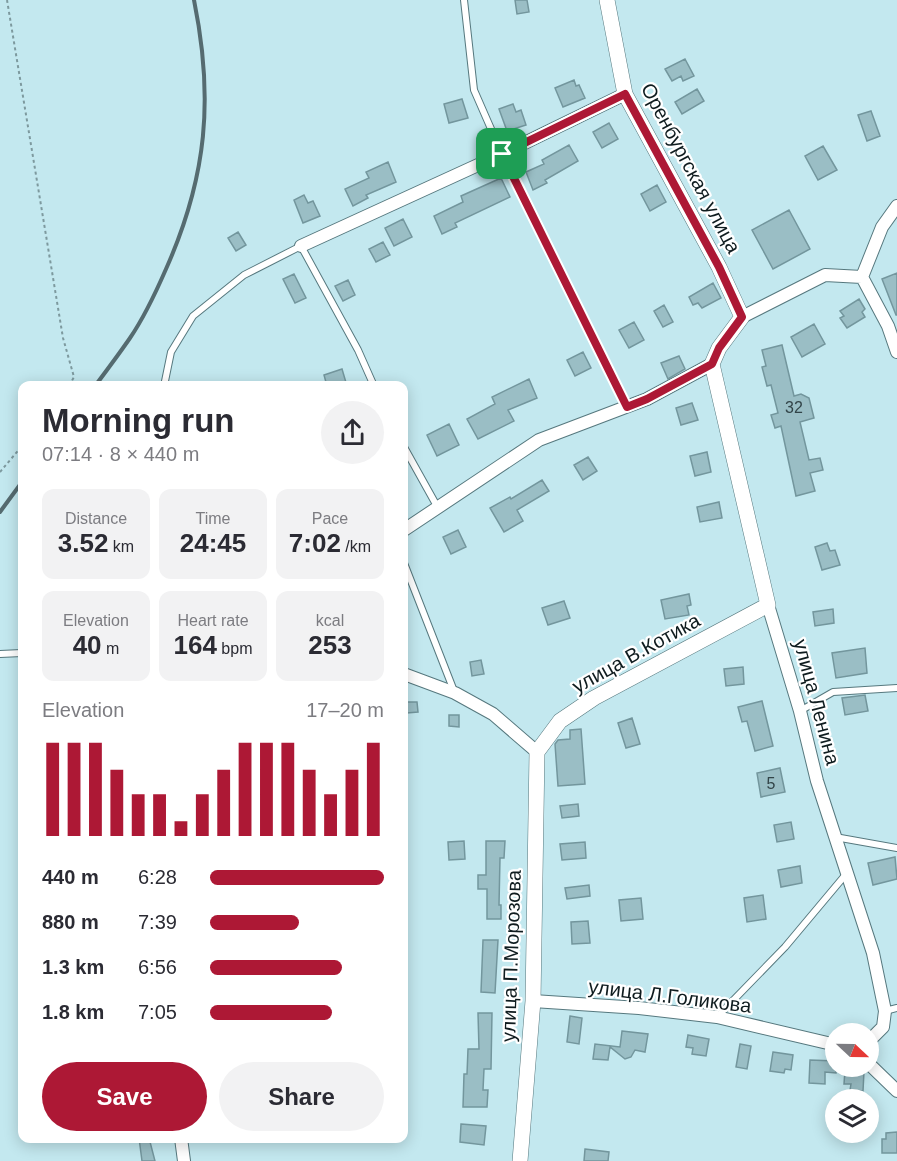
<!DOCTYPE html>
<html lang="en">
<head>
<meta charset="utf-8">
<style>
	body { margin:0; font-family:Helvetica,sans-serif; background:#f2f2f3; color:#2b2b33; height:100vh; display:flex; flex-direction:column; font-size:22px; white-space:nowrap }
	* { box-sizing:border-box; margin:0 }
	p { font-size:20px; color:#7c7c81 }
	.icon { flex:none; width:33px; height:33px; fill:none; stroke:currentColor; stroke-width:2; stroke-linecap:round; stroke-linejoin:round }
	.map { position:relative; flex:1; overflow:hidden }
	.panel { position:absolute; left:18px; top:381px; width:390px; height:762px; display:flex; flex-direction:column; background:#fff; border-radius:12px; box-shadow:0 3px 15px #0003 }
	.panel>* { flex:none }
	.needle { width:39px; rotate:112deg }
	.tools { position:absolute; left:825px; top:1023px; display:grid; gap:12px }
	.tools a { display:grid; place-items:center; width:54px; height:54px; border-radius:50%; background:#fff; box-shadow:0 3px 15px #0003; font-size:30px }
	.pin { position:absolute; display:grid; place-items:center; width:51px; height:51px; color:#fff; margin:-26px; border-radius:12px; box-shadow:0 3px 9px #0006 }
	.round { display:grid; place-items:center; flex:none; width:63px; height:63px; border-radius:32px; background:#f2f2f3 }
	.head { display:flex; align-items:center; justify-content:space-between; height:102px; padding:0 24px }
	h1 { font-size:33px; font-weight:800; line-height:45px }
	.stats { display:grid; grid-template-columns:repeat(3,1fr); gap:9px; height:102px; padding:6px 24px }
	.stats div { display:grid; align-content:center; border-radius:12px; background:#f2f2f3; text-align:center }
	.stats b { font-size:26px; font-weight:800 }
	.stats small { font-size:16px; font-weight:400 }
	.stats p { font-size:16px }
	.chart { height:168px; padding:12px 24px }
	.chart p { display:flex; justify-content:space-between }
	.chart svg { width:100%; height:108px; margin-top:6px; stroke:#ad1835; stroke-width:6 }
	.action { display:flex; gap:12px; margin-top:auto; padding:12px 24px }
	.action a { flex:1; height:69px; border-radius:36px; background:#ad1835; color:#fff; font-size:24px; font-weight:800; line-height:69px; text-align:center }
	.action a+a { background:#f2f2f3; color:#2b2b33 }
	ul { padding:0 24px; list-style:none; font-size:20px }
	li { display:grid; grid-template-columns:96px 72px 1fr; align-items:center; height:45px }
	li i { height:15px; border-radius:8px; background:#ad1835 }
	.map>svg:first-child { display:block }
</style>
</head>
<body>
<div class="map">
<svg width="897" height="1161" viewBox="0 0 897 1161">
	<rect width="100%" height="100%" fill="#c3e8ef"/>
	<path fill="#9abec5" stroke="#73969d" stroke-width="1.5" d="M515,0H527L529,12L517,14Z
		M685,59L694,76L683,81L681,76L672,81L665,69Z
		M574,80L576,86L579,85L585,98L563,107L555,88Z
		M697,89L704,101L682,114L675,102Z
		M462,99L468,118L449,123L444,104Z
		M513,104L516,112L521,110L526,125L507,131L499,109Z
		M871,111L880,136L867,141L858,115Z
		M609,123L618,139L602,148L593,132Z
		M569,145L578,161L545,180L547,183L533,190L526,172L544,164L542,160Z
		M823,146L837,170L818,180L805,156Z
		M388,162L396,182L366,195L368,198L353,206L345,189L369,178L366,172Z
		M501,178L510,197L455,223L457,227L442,234L434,216L463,202L461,196Z
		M657,185L666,202L650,211L641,194Z
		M304,195L308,203L313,201L320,216L303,223L294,200Z
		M789,210L810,249L773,269L752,230Z
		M403,219L412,237L394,246L385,228Z
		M238,232L246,245L236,251L228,238Z
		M383,242L390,255L376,262L369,249Z
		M897,273V315H896L882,279Z
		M294,274L306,298L295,303L283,279Z
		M348,280L355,295L343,301L335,286Z
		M713,283L721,298L702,308L698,303L693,305L689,297Z
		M859,299L865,309L862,312L865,317L847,328L840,318L844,316L840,311Z
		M664,305L673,322L663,327L654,311Z
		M634,322L644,340L629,348L619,330Z
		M814,324L825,344L802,357L791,337Z
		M782,345L794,396L801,394L809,398L814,418L800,422L809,460L820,458L823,470L810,473L815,491L796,496L781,426L775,428L771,415L778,413L771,385L767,386L762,367L766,366L762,350Z
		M583,352L591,368L575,376L567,360Z
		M679,356L685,369L668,379L661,363Z
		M342,369L347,386H327L324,375Z
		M529,379L537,398L508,410L514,421L478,439L467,419L495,404L492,397Z
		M692,403L698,420L681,425L676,408Z
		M449,424L459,445L437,456L427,435Z
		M707,452L711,472L695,476L690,456Z
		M588,457L597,471L583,480L574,465Z
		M542,480L549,491L517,510L523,521L504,532L490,508L510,497L511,499Z
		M719,502L722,518L700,522L697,507Z
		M458,530L466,547L451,554L443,537Z
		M827,543L830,551L835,550L840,565L822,570L815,547Z
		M689,594L691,605L687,606L689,615L665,619L661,600Z
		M564,601L570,618L548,625L542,608Z
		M833,609L834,623L815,626L813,612Z
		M865,648L867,673L836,678L832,653Z
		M481,660L484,674L472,676L470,662Z
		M743,667L744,684L726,686L724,669Z
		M865,695L868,711L845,715L842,698Z
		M762,701L773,746L755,751L747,721L742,722L738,707Z
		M406,702H417L418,712L407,713Z
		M449,715H459V727L449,726Z
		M632,718L640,744L626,748L618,723Z
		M581,729L585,784L558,786L555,744L558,740L570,739V730Z
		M780,768L785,792L761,797L757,773Z
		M578,804L579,816L562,818L560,806Z
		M791,822L794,839L777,842L774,825Z
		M464,841L465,859L449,860L448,842Z
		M486,841H505L504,858H500L499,905H501V919H487V889H478V875H486Z
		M585,842L586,858L562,860L560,844Z
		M895,857L897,879L873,885L868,863Z
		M800,866L802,883L781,887L778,870Z
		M589,885L590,896L567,899L565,888Z
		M763,895L766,919L747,922L744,898Z
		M641,898L643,919L621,921L619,900Z
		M588,921L590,943L572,944L571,922Z
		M483,940H498L495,993L481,992Z
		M478,1013H492L491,1069H484L483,1090H488L487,1107H463L464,1074H467L468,1049H479Z
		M570,1016L582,1018L579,1044L567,1042Z
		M622,1031L648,1034L645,1052L635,1050L631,1057L625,1059L610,1047L608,1060L593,1059L595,1044L620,1047Z
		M688,1035L709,1039L706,1056L692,1054L693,1048L686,1047Z
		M740,1044L751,1046L747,1069L736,1067Z
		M773,1052L793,1055L791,1070L785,1069L784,1073L770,1071Z
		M810,1060L836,1061V1073L825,1072V1084L809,1083Z
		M845,1070L864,1071L863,1091L850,1090L851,1084H844Z
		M461,1124L486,1126L484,1145L460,1142Z
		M897,1132V1153H882V1139H886V1133Z
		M139,1138H149L155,1161H142Z
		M585,1149L609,1152L608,1161H584Z"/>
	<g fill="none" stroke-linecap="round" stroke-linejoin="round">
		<g stroke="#56787e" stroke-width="8">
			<path id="service" d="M464,0L474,90L502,154L628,407
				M164,386L171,352L193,316L244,275L301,246L358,350L374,386
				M404,447L438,508
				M404,563L454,691
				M0,654L22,653
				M800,711L833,692L897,688
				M835,837L897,848
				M885,1011L897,1008
				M717,1017L785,947L847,873"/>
		</g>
		<g stroke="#56787e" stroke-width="14">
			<path id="minor" d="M301,246L502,154L625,94
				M862,277L888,326L897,352
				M742,317L825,275L862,277L882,227L897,206
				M404,530L539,440L647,399L712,364
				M768,605L800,711L817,781L873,953L885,1011L883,1027L868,1042
				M404,674L455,693L493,714L537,752
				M533,1001L639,1008L717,1017L836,1045
				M868,1063L897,1091
				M181,1138L184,1161"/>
		</g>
		<g stroke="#56787e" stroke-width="16">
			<path id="tertiary" d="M520,1161L533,1001L537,752L560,721L594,698L768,605L712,364L719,348L742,317L719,267L625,94L607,0"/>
		</g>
		<path stroke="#7d999e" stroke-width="2" stroke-dasharray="3 3" stroke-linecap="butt" d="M7,0L63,338L74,377L69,386
			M0,472L22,446"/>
		<use href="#service" stroke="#fff" stroke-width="6"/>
		<use href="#minor" stroke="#fff" stroke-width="12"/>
		<use href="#tertiary" stroke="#fff" stroke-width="15"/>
		<path stroke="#556b70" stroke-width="4" d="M95,386C107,370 119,354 130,338C145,316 156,292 166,269C207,177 214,98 194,0
			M0,512L22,482"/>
	</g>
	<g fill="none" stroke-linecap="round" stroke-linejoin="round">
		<g stroke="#fff" stroke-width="12">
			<path id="route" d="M625,94L719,267L742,317L719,348L712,364L647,399L627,407L502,154Z"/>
		</g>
		<use href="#route" stroke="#ad1835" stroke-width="8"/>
	</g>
	<g text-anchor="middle" stroke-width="4.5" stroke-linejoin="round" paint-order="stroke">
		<g font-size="16" fill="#324448">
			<text x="794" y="413">32</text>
			<text x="771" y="789">5</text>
		</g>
		<g font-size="20" fill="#0f1c1f" stroke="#fff">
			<text transform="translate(691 168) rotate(62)" y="7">Оренбургская улица</text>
			<text transform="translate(636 653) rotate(-29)" y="7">улица В.Котика</text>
			<text transform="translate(817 702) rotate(75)" y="7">улица Ленина</text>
			<text transform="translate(511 956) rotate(-88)" y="7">улица П.Морозова</text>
			<text transform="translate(670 996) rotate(7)" y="7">улица Л.Голикова</text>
		</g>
	</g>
</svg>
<div class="tools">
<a><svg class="needle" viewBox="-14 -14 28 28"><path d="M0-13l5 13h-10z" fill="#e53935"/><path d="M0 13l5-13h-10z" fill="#7c7c81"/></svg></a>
<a><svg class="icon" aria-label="layers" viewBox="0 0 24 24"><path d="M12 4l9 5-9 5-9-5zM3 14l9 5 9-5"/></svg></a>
</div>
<div class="pin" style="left:502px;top:154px;background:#1e9e55"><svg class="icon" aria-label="arrive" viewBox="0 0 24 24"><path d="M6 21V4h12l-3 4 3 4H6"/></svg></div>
<section class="panel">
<div class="head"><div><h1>Morning run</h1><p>07:14 · 8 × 440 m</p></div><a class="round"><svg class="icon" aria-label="share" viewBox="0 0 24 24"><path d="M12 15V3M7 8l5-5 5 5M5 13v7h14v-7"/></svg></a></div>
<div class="stats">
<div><p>Distance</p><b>3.52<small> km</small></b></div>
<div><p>Time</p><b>24:45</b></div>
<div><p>Pace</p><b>7:02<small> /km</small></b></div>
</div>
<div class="stats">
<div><p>Elevation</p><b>40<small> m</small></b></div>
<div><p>Heart rate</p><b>164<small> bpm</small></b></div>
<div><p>kcal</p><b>253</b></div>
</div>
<div class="chart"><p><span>Elevation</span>17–20 m</p>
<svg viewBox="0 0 160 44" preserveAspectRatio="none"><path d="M5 44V6M15 44V6M25 44V6M35 44V17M45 44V27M55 44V27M65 44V38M75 44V27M85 44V17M95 44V6M105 44V6M115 44V6M125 44V17M135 44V27M145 44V17M155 44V6"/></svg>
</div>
<ul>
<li><b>440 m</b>6:28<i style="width:100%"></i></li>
<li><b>880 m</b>7:39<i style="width:51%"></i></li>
<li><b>1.3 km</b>6:56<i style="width:76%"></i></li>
<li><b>1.8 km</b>7:05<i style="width:70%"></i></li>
</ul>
<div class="action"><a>Save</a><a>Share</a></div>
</section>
</div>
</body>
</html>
